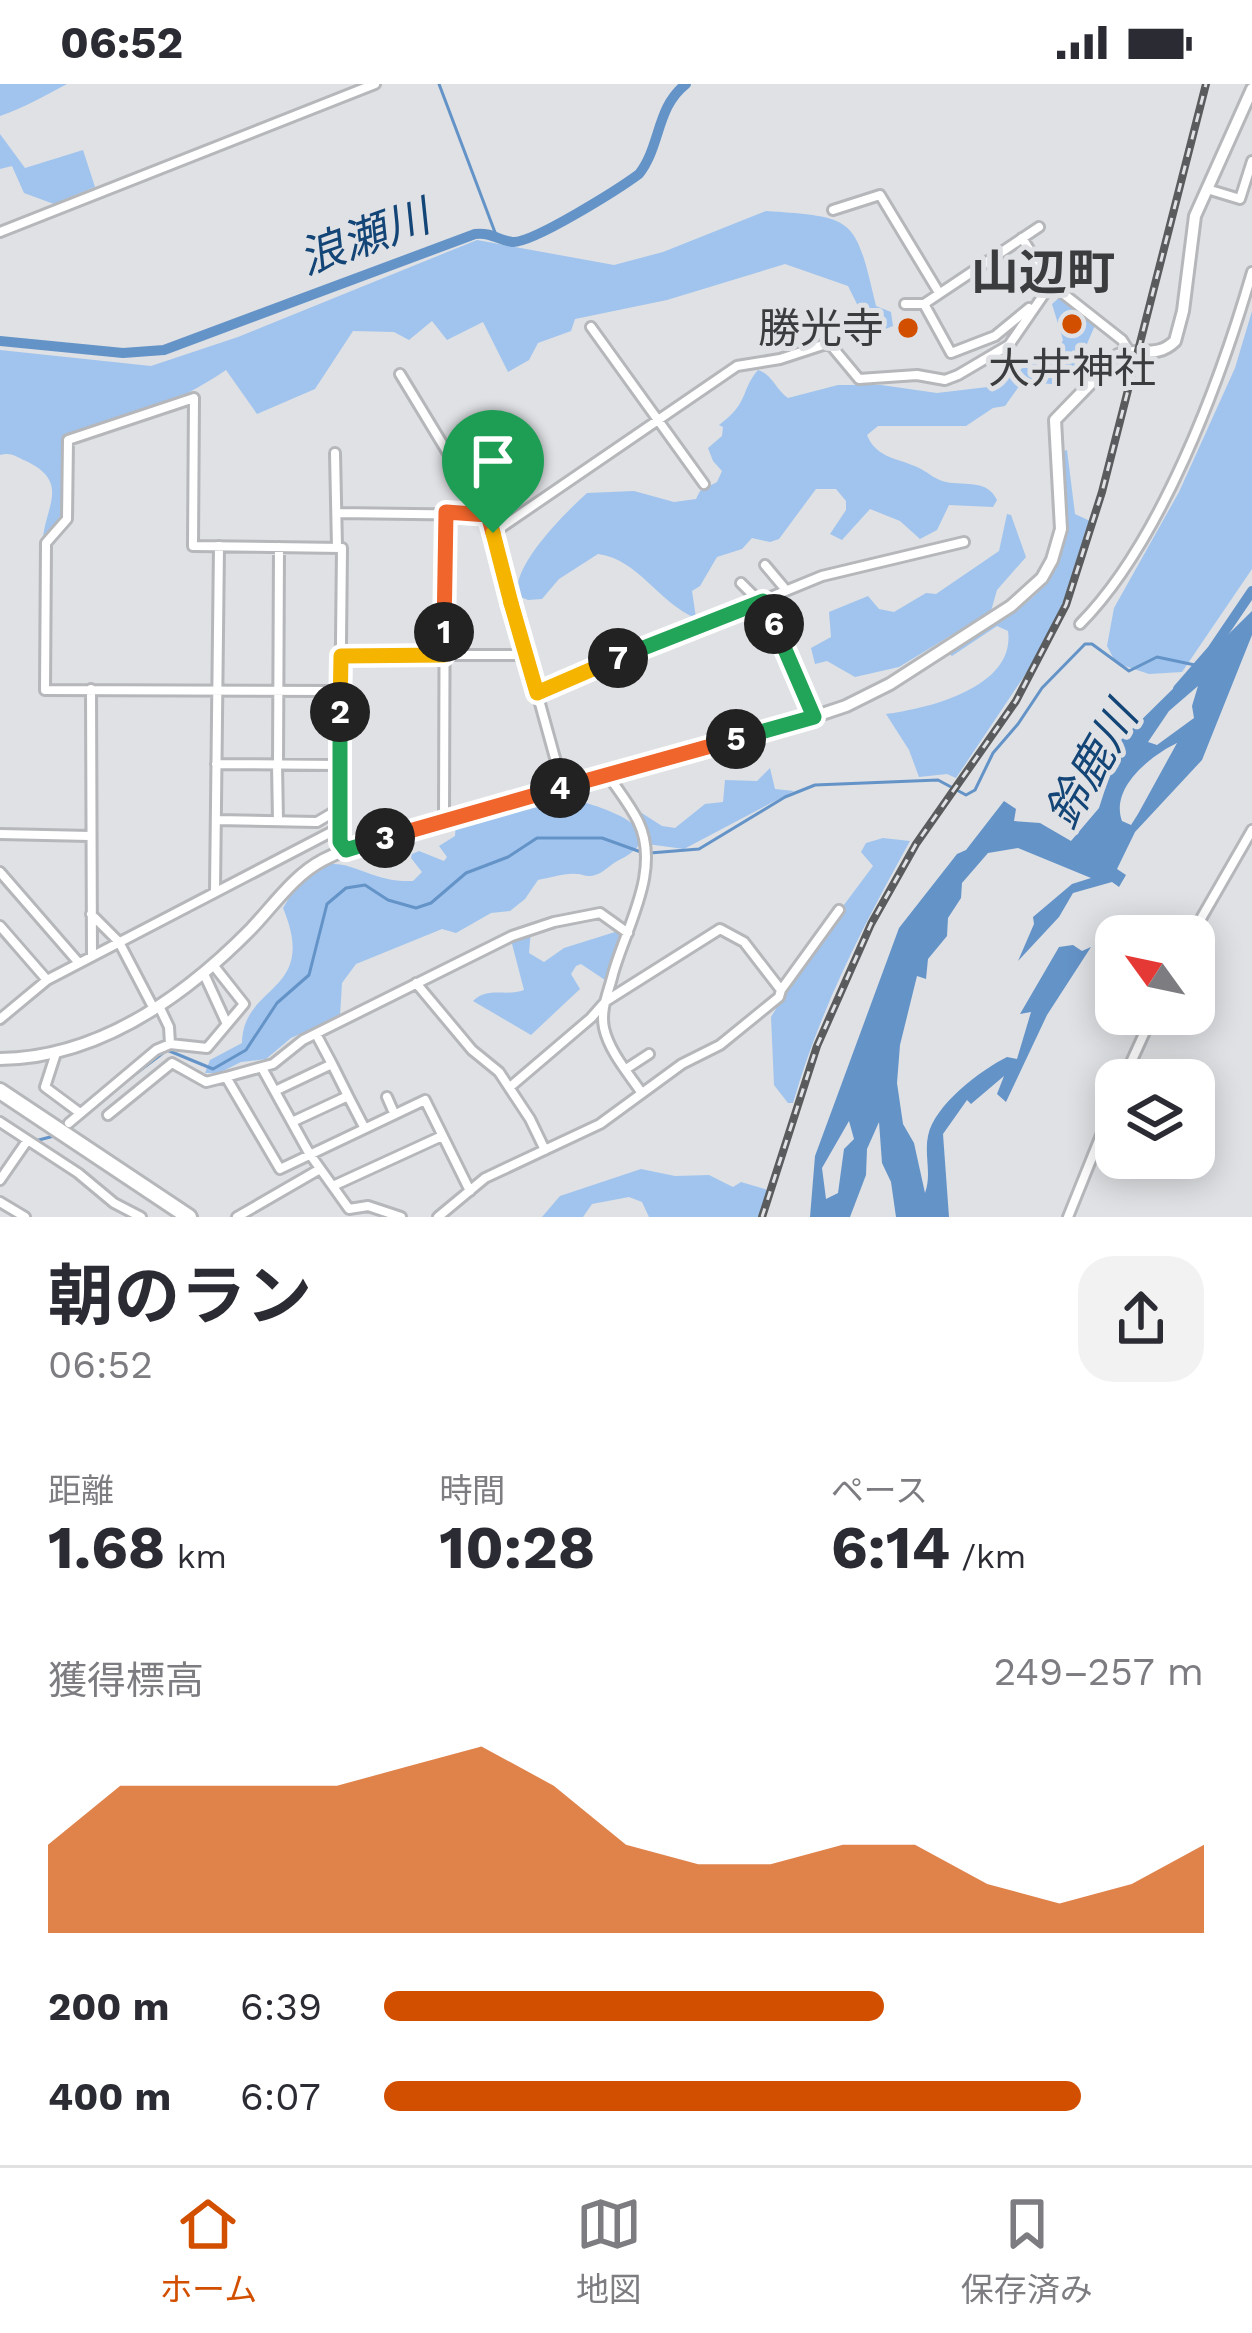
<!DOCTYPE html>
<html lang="ja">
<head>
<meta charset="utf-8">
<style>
	body { margin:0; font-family:"Work Sans","Noto Sans JP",sans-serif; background:#f2f2f3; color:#2b2b33; height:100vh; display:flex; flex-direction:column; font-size:45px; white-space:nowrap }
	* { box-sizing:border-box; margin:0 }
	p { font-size:39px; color:#7c7c81 }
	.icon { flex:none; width:66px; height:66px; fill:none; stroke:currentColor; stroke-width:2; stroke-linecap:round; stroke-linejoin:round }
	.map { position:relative; height:1133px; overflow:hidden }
	.panel { display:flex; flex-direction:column; background:#fff; flex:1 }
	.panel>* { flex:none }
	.needle { width:78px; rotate:303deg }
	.tools { position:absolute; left:1095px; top:831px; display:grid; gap:24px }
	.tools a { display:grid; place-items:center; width:120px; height:120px; border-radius:24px; background:#fff; box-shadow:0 6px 30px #0003; font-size:60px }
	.pin { position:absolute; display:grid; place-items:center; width:102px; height:102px; color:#fff; margin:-123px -51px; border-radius:50% 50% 50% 0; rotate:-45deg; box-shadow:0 0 12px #0007 }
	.pin .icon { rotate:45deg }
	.km { position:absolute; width:60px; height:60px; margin:-30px; border-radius:50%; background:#222; color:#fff; font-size:33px; line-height:60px; text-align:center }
	.round { display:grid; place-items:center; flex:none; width:126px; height:126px; border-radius:36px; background:#f2f2f3 }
	.summary { display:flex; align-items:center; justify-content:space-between; height:204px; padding:0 48px }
	h1 { font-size:66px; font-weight:700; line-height:90px }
	.figures { display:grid; grid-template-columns:repeat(3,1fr); gap:18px; height:204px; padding:12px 48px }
	.figures div { display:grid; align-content:center }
	.figures b { font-size:60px; font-weight:700 }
	.figures small { font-size:33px; font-weight:400 }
	.figures p { font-size:33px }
	.chart { height:336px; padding:24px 48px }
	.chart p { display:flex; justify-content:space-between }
	.chart svg { width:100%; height:216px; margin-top:12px; fill:#d24f00; opacity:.7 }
	ul { padding:0 48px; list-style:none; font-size:39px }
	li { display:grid; grid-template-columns:192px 144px 1fr; align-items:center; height:90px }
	li i { height:30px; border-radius:15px; background:#d24f00 }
	.status { display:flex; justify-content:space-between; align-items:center; height:84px; padding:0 60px; background:#fff; direction:ltr }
	.status svg { height:33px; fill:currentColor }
	.tab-bar { display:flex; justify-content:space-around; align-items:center; height:168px; border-top:3px solid #e1e1e2; background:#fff; font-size:33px; color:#7c7c81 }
	.tab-bar a { display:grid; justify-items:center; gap:6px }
	.tab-bar .active { color:#d24f00 }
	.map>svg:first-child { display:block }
</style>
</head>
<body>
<div class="status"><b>06:52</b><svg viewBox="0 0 49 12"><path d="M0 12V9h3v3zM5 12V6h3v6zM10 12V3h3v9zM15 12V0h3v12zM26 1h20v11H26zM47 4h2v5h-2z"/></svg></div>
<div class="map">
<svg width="1252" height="1133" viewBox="0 0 1252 1133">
	<rect width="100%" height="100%" fill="#dfe1e4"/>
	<path fill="#a0c4ee" d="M0,0H67C44,12 24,24 0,32Z
		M0,50L25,84L83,66L95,103L54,120L24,109L12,82L0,85Z
		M766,127C857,133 855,134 876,222L891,228L893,242L872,250L848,202L785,180L667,216L575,235L571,247L538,259L529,276L508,288L483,238L447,256L432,237L409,256L394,248L353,247L315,305L257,330L226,286C176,320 125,338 66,351L63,434L43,452C48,419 68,397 26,377C15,372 11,368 0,371V266L151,282L238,253L477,156L614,181L663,168Z
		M1060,213L1096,239L1074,290L1052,300L1022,298L1005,322L993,324L966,342H878L867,351C877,376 901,374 921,385C930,390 936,396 946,398C966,402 987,395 997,416L993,423L949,421L937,446L920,455L900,437L870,425L842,456L830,450L846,426V417L836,405H816L779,455L770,458L752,454L742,465L717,473L700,502L692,507L696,534C658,519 640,476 598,470L559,495L542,515L528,516L518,512C510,483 566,428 587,409L634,407L674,418L696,415L700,407L717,398L722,387L713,377L708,364L722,352L723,343L719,341C750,318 740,307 758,286C772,290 776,306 788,314L838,301H881L937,309L996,302L1027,281L1057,268L1063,256L1052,220Z
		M1252,227V485L1182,588L1149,590L1116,579L1107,562L1114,524L1179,408L1235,284Z
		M1067,366L1075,430L1090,437L1065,519L1039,570L956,694L947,690L919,693L909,666L886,630C926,625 1016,604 1008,547L997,542L952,572L947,568C981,547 1032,526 1052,489C1066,462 1060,400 1061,368Z
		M1007,430L1011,431L1026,473L997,506L991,527L899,583L855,593L827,577L815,580L811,564L831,553L829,528L868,512L879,525L894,528L926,509L936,510L999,467Z
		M770,684L775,705L794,707L684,765L647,760L634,728L637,726L662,742L675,744L705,720L723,718L725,696L757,697Z
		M555,711C579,716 687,742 619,776C611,780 603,789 595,791C587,794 584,790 576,790C564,789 550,794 538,796L525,815L510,827L491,829L456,849L442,845L356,880L342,899L340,932L291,954L266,975L241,978L219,989H205L210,976L242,959C243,899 319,910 283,824C331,742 352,800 413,797L422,788L411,774L412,770L419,767L444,777L447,773L439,762L455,752L456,738Z
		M883,754L910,757C863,842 820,925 793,1019H788L774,1001L771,933L820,853L873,782L861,768L866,759Z
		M531,846L529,869L544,878L564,864L615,848L621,852L605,896L581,880L576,882L571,890L580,905L531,951L473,917C488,902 506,913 524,906L511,856Z
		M641,1085L675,1092L709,1091L733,1103L741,1098L768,1106L759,1133H649L642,1118L629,1113L592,1120L583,1133H542L560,1112Z"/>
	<path fill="#6493c8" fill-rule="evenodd" d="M1252,527V551L1202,676L1135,748L1117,785L1126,791L1119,803L1112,798L1073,809L1059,833L1018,877L1034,840L1033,833L1072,800L1091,794L1018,764L988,769L962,799L961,814L948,834L947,852L928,875L926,895L917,892L900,961L897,999L903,1040L914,1059L925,1109C932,1090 924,1071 928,1052C934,1021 981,986 1007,973L1017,975L1031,928L1020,930L1059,863L1073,861L1082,867L1091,863L1047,931L1006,1018L997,1010L1004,992L971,1020L967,1016L943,1050L949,1133H896L891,1098L882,1079L879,1038L867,1065L866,1091L850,1133H810L815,1072L899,844L957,770L966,766L1004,717L1016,725L1014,737L1040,739L1071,757L1099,724L1121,656ZM1198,602L1192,622L1194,634L1157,661L1148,658L1169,627ZM1177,659L1138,730L1131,741L1122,737C1110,704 1150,672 1177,659ZM849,1037L854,1055L844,1065L838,1109L826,1115L822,1084Z"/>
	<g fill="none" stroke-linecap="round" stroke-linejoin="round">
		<path stroke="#6493c8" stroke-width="3" d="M439,0L496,151
			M650,769L699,765L785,713L815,701L938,696L966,711L975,706L993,669L1018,640L1042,604L1085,560H1092L1129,587L1157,573L1195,581
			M114,1006L167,966L213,985L246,966L277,919L309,891L327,820L346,804L365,801L388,816L416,824L431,819L466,789L508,773L537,754H602L641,768
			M35,1057L54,1052"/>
		<path stroke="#6493c8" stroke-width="10" d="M0,257L123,269L164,266L475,150C491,148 498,156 512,158C532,160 620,104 639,90C661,62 656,23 686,0
			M1178,605L1212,566L1252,507"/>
		<g stroke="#b5b7ba" stroke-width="14">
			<path id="minor" d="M1207,105L1240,115L1252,77
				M833,126L880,111L938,207
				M0,148L375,0
				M1022,154L1051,200L1122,256L1129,267
				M905,220H924
				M1029,224L995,252L951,269L924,220L1039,143
				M591,243L704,400
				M400,290L483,427
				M335,369L337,463
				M337,429L488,431L563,703
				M493,449L737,282L780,275L829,259L859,295L917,291L945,296L958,291L1009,261L1051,200
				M765,481L786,506
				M741,499L760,518
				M762,517L814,633
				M1080,540C1161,458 1220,298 1252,188
				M341,571H527
				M91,605L92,872
				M340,607L45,606L46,459L67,435L68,356L194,314L193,462L342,464L339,744L340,758L346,766
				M537,609L822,492L964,458
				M216,680L340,681
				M277,680L278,737
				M278,680L279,463
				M608,691C618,706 630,721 638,737C662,786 626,843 613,890C609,907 600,925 604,944C609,967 628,989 641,1008
				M444,735L445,428
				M216,736L317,738L339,725
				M0,750L90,752
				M0,788L79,879
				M215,806L219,462
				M91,830L119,858L154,925
				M0,842L47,896
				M1191,852L1252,746
				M204,890L226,938
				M416,899L472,966L499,988L530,1035L545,1066
				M781,906L839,826
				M159,922L169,943L170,960
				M0,935L47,896L339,744
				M316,950L332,980
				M56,969L45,1003L80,1029
				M262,984L309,1069L349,1125L368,1122L401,1133
				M626,985L649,970
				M1123,996L1153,930
				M275,1007L332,980L348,1012L292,1038
				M348,1012L364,1043
				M387,1013L394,1029
				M108,1031L172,979L206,998L226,993
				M0,1038L78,1089L114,1119L141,1133
				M69,1039L156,966L170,960L207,964L244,920L214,882
				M0,1096L27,1057
				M333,1102L442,1052
				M470,1107L425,1016L280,1085L226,993L273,980L303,956L512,852L554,838L600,829L628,849
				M0,1118L25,1133
				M237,1133L320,1085
				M438,1133L485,1094L600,1040L682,980L720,961L779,913L781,906L744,858L720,845L606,917L591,934L510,1003
				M1068,1133L1116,1014"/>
		</g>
		<g stroke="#b5b7ba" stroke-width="16">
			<path id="secondary" d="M0,975C99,974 184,913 251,845C273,822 294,791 323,776C373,750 434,739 488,724C607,691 729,662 846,622L890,600L1011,522L1042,494L1052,476L1061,445L1055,336L1118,271C1139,263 1157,275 1175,257L1183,227L1195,132L1252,5"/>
		</g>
		<g stroke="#b5b7ba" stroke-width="20">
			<path id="trunk" d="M0,1007L189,1133"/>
		</g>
		<use href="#minor" stroke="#fff" stroke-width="8"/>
		<use href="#secondary" stroke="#fff" stroke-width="10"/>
		<use href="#trunk" stroke="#fff" stroke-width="14"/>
		<g stroke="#5a5b5c" stroke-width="8">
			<path id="rail" d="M762,1133L817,962L871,840L916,760L1016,617L1066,521L1102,408L1206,0"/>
		</g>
		<use href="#rail" stroke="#dfe1e4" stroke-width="3" stroke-dasharray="9" stroke-linecap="butt"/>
	</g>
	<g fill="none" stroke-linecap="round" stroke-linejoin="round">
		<g stroke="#fff" stroke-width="24">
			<path id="split-1" d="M444,548L446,428L488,431L493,449"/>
		</g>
		<g stroke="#fff" stroke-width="24">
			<path id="split-2" d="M340,628L341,572L444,571V548"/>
		</g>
		<g stroke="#fff" stroke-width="24">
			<path id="split-3" d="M340,628V758L346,766L385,754"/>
		</g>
		<g stroke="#fff" stroke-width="24">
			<path id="split-4" d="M385,754L560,704"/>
		</g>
		<g stroke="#fff" stroke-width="24">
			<path id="split-5" d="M560,704L736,655"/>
		</g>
		<g stroke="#fff" stroke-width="24">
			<path id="split-6" d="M736,655L814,633L774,540"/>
		</g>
		<g stroke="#fff" stroke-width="24">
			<path id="split-7" d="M618,574L763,517L774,540"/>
		</g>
		<g stroke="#fff" stroke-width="24">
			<path id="split-8" d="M511,519L537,609L618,574"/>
		</g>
		<g stroke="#fff" stroke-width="24">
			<path id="split-9" d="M493,449L511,519"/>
		</g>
		<use href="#split-1" stroke="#f0652b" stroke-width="15"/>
		<use href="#split-2" stroke="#f5b400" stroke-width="15"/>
		<use href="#split-3" stroke="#22a559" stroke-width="15"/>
		<use href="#split-4" stroke="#f0652b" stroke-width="15"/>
		<use href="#split-5" stroke="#f0652b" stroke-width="15"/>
		<use href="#split-6" stroke="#22a559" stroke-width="15"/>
		<use href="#split-7" stroke="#22a559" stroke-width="15"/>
		<use href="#split-8" stroke="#f5b400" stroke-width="15"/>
		<use href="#split-9" stroke="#f5b400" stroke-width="15"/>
	</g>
	<g fill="#d24f00" stroke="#dfe1e4" stroke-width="4.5">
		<circle cx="1072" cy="240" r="12"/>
		<circle cx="908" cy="244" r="12"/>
	</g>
	<g text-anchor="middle" stroke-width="10" stroke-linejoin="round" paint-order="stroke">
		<g font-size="42" fill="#3b3c3d" stroke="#dfe1e4" text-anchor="end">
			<text x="884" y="259">勝光寺</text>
			<text x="1072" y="299" text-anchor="middle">大井神社</text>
		</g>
		<g font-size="45" font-style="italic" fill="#134577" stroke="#dfe1e4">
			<text transform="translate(364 153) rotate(-20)" y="16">浪瀬川</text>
			<text transform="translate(1091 681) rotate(-60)" y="16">鈴鹿川</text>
		</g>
		<g font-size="48" font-weight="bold" fill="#3b3c3d" stroke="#dfe1e4">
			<text x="1043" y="205">山辺町</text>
		</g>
	</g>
</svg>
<div class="tools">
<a><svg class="needle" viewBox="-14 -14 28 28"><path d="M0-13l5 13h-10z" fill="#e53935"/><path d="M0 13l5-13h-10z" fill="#7c7c81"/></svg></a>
<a><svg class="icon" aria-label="layers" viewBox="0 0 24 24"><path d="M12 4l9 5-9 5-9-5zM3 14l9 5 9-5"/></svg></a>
</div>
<div class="pin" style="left:493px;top:449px;background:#1e9e55"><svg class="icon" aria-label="arrive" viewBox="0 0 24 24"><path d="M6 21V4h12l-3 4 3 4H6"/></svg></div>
<b class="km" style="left:444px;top:548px">1</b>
<b class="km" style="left:340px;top:628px">2</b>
<b class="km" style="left:385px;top:754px">3</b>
<b class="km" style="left:560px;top:704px">4</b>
<b class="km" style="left:736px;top:655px">5</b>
<b class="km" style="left:774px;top:540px">6</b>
<b class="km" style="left:618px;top:574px">7</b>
</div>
<section class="panel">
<div class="summary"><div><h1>朝のラン</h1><p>06:52</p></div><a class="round"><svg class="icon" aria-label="share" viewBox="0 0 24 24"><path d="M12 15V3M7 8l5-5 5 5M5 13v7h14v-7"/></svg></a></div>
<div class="figures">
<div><p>距離</p><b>1.68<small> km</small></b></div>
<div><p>時間</p><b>10:28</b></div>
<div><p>ペース</p><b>6:14<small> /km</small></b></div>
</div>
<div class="chart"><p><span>獲得標高</span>249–257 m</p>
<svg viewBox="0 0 160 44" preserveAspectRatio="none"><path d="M0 44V26L10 14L20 14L30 14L40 14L50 10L60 6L70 14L80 26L90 30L100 30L110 26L120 26L130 34L140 38L150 34L160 26V44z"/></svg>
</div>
<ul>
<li><b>200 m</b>6:39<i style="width:61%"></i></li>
<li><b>400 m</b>6:07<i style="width:85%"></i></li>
</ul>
</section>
<nav class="tab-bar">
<a class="active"><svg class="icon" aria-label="home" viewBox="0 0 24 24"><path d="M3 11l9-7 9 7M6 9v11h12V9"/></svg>ホーム</a>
<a><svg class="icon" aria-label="map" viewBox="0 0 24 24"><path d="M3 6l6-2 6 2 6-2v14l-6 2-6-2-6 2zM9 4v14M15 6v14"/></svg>地図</a>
<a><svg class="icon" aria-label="saved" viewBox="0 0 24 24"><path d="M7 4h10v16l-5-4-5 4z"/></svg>保存済み</a>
</nav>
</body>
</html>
